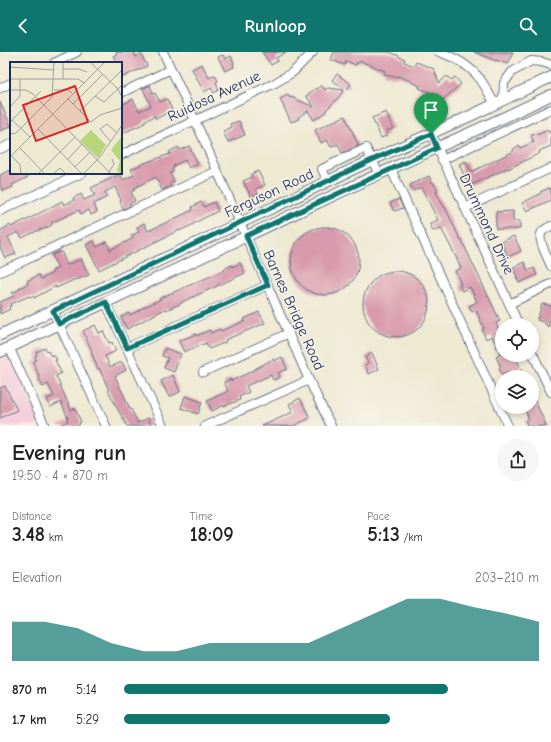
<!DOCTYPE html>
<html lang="en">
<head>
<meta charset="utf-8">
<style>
	body { margin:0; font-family:"Comic Neue",sans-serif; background:#f6f6f6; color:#222; height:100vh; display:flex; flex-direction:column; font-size:15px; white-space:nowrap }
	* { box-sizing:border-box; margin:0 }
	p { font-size:13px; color:#767676 }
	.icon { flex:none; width:22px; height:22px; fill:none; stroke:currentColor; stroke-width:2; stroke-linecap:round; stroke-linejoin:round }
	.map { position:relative; height:374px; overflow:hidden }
	.sheet { display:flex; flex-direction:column; background:#fff; flex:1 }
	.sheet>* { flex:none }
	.tools { position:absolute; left:495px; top:266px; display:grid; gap:8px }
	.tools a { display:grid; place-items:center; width:44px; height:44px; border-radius:50%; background:#fff; box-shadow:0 2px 6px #0003; font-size:20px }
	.pin { position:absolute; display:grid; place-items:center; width:34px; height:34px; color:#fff; margin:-41px -17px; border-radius:50% 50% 50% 0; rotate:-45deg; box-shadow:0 0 4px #0007 }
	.pin .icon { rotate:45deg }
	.round { display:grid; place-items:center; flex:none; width:42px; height:42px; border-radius:21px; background:#f6f6f6 }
	.overview { display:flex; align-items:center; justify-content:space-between; height:68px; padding:0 12px }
	h1 { font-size:22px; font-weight:800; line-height:30px }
	.figures { display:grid; grid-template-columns:repeat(3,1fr); gap:6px; height:68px; padding:4px 12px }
	.figures div { display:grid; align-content:center }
	.figures b { font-size:20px; font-weight:800 }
	.figures small { font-size:11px; font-weight:400 }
	.figures p { font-size:11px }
	.chart { height:112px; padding:8px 12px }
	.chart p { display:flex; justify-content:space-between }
	.chart svg { width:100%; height:72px; margin-top:4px; fill:#0f766e; opacity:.7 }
	ul { padding:0 12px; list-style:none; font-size:13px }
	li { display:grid; grid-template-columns:64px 48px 1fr; align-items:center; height:30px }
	li i { height:10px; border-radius:5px; background:#0f766e }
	header { display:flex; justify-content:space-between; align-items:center; height:52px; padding:0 12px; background:#0f766e; color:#fff; font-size:18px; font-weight:800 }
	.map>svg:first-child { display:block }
</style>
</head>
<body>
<header><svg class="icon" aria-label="back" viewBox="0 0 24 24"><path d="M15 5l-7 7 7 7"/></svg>Runloop<svg class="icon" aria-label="search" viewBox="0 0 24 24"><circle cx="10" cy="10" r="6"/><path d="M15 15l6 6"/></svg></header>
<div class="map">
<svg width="551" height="374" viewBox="0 0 551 374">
	<rect width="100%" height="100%" fill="#f7f3e8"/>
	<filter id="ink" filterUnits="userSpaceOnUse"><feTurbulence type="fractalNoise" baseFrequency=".025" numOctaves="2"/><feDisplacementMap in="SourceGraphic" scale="8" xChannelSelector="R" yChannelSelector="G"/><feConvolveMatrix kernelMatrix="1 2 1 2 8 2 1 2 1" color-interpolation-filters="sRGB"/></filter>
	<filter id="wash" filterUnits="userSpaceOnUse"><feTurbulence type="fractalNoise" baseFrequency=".012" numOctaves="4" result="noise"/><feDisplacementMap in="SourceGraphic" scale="16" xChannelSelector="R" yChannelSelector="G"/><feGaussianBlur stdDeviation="0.9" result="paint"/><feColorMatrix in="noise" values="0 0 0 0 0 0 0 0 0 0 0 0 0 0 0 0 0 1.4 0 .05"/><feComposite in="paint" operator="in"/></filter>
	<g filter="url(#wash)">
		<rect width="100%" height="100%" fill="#eee9d1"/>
		<path fill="#f5cfd9" d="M5,305H10L42,374H0V307Z"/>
		<g id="blocks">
			<path fill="#d89aac" d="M116,0H134L136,5L141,2L147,14L123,25L121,21V11H117L113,4L117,2Z
				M262,0H286L276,6L278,9L271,13Z
				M334,0H389L399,4V5L405,7L404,10L414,14L416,10L434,17L439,31L447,24L451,28L455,25L461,32L441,49L434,42L419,36L420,34L411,30V29L398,24V25L394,24L393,25L384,22L385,19L360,9L359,11L357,10L356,13L346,9L345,13L331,8Z
				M474,0H513L508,12L496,8V9Z
				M223,3L225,7L231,4L234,11H233L234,15L225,19L218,5Z
				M202,12L209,26L215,23L218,29L216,30L219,38L214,41L211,36L204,40L192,17Z
				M337,22L351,32L347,37L346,36L345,37L332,28Z
				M150,33L153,42L155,41L160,50L167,47L172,58L156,67L155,64L144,69L145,71L121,82V53L133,47L139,59L151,54L143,37Z
				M321,33L325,38L328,36L344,38L337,47L326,58V60L314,68L308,59L298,65L299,67L291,70L280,47L288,43L290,46L291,45L314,55L306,44L316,36L317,37Z
				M0,50L11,74L0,79Z
				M386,60L393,77L386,79L388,83L381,86L372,66Z
				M345,64L358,92V94L342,101L338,92L331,95L327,88L321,91L315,78Z
				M239,69L245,83L228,90L223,79L232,75L230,72Z
				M548,78L549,81L551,80V94L539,99L540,101L508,117V116L469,134L459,112L466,109L471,120L514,99L513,97L519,94L520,96L534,90L531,84L536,81L537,83Z
				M189,94L198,112L189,116L185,108L173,114L174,116L172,117L173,120L170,121L174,130L170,132L171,134L162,138L156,125L134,136L135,138L131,140L135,149L129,152L130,154L123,157L120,149L121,148L115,135L105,140L107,145L94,152L97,160L91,163L89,158L81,162L79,158L51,171L52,173L42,178L41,177L22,186L18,180L8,185L16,202L5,206L0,195V179L10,173L11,175L25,168V169L62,149L64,153L74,148L73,146L81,142L84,148L95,143L91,136L120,122L123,128L134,123L131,117L147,110L170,102L169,100L178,95L180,98Z
				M11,118V121H27L28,125L12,133L13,135L3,139L0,133V123Z
				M258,119L265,133L256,137L258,142L251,145L243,129L252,125L251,122Z
				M429,124L432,131L433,130L438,139L436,140L444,155H445L460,187H461L500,269L496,271L502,285V303H515L524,325H511L509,320L502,323L499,316L501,315L496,305L500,303L492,284L486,287L482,278L484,277L476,258L472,260L469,254L477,250L470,235L462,239L459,232H461L455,219L461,216L456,205L441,176L433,179L430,172L438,168L421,135L414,139L410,133Z
				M549,136L551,139V148L527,159L522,151L540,142V140Z
				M399,147L403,156L394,159L390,151Z
				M201,150L204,155L214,150L218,159L194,171V172L179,179V178L99,218L86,193L94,189L97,195L107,190L110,198L132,187L133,186L132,183L139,180L137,175L144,171L148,179L193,158L192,155Z
				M513,159V169H520V177H496V160Z
				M291 209a34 34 0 1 1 68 0a34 34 0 1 1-68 0Z
				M514,184L521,199L508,205L501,190Z
				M61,199L67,213L81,207L89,223L76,228V227L56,236V234L34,246L33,244L30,245L29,244L11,252L12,253L9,254L10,257L0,262V250L14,244L12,241L20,237L19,236L28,232L27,229L39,223L41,227L53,221L52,219L58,216L52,203Z
				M524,210L528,219L534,216L537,223L519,231L516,224H517L512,216Z
				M240,211L245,221L182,250V251L166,258L165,257L127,277L121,265L129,261L130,263L140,258V257L161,247L160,246L225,218L224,217L232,213V215Z
				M363 252a33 33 0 1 1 66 0a33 33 0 1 1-66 0Z
				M542,252L551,254V264L548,275L543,270L537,268Z
				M259,260L265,271L225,288L226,290L209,297L206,291L184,300L179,289L196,282V284L210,278L211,281L220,277L221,279L245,269L244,267Z
				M95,273L99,281L103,279L109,291L112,290L116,299L105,304L110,315L122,310L126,318L115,324L130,357H131L138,371L148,366L151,374H127L115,352L108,338H109L99,316L98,317L91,300L92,299L83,279Z
				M45,296L47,300L48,299L51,304L54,303L57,308H55L61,321L56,324L71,358L75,356L81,370L79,371L80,372L77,374H58L68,369L67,367L68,366L61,350L50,355L47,347L54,344L48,332L43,335L39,327L40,326L33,310L36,308L35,304L37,303L36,300Z
				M165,296L181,302L174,320L164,316L168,306L162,304Z
				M372,301L379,317L369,322L365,313L368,311L365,305Z
				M282,305L287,317L278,321L280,325L273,328L271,323L246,334L249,340L239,345L240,348L224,354V353L212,359L207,349L228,339L224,330L231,327V329L246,322L273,307L274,309Z
				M173,323L180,340L169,345L161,329Z
				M5,334L17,358L0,366V336Z
				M532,343L543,366L546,374H528L525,369L529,367L524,355H532Z
				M185,344L202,350L198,362L181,356Z
				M300,346L310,366L293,374H262L293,360L289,352Z"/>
		</g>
	</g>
	<g filter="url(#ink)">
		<use href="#blocks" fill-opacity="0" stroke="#657086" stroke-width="1"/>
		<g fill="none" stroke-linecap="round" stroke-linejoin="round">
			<g stroke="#657086" stroke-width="10">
				<path id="minor" d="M163,0L195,68L309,328L331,374
					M439,0C454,5 470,14 480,27C486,35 490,44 495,52
					M54,11L77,0
					M0,36L11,31
					M121,41L171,17
					M503,48L504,31L512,20L531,9L542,10L551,13
					M431,82L519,273
					M0,97L11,92
					M121,103L275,31L293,20L313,0
					M442,108L551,57
					M391,117L508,374
					M328,130L322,117L366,96L379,122
					M465,156L551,116
					M0,159L82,121
					M551,174C547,176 542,178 541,182C538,189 548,206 551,214
					M0,220L217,119
					M106,251L163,374
					M509,252L551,232
					M53,259L106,374
					M9,295L45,374
					M127,296L268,233
					M532,300L551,340
					M203,320L289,281
					M205,374L309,328"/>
			</g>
			<g stroke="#657086" stroke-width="12">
				<path id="major" d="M0,283L287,149L372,108L470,64L551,25
					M0,300L379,122L507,64L551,43"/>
			</g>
			<use href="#minor" stroke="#fff" stroke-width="8"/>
			<use href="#major" stroke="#fff" stroke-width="10"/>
		</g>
	</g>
	<g fill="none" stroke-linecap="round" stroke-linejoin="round" filter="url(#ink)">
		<g stroke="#fff" stroke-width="8">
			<path id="route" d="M431,82L437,96L246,184L268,233L127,296L106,250L59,272L53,259L372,108Z"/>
		</g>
		<use href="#route" stroke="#0f766e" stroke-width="5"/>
	</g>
	<g text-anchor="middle" stroke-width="3" stroke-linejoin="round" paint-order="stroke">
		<g font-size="15" fill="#1b2f5e" stroke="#f7f3e8">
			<text transform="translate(214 44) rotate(-25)" y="5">Ruidosa Avenue</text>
			<text transform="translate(269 141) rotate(-25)" y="5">Ferguson Road</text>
			<text transform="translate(487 172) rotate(65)" y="5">Drummond Drive</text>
			<text transform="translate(294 258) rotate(66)" y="5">Barnes Bridge Road</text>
		</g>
	</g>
	<g transform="translate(10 10)">
		<rect width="112" height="112" fill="#eee9d1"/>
		<path d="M81,68L96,83L88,96L70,79ZM112,74V112H110L107,108L110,99L101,88Z" fill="#b8d57c"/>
		<path fill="none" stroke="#9a9fa3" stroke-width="1" d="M80,0L108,27L112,35M0,5L44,8M53,7H69L77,10M0,17H68L74,21M53,17V0M0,28H16L23,32L101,112M44,28H58L62,31M85,34L94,40L112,23M57,36L81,60L90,53L112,46M63,42L93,12M0,45L10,34V17M70,49L112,8M2,58L20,75M0,60L31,29M28,67L72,112M0,72L6,71L42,35L44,0M100,79L90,67L97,62L107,71M10,86L35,112M1,93L10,103L11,112M0,95L95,0M58,97L72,82M65,105L80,90M99,110L104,102L102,97M28,112L65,75M43,112L50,106L56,112M73,112L90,95L112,63"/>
		<path fill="#d62828" fill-opacity="0.15" stroke="#d62828" stroke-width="2" d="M65,24L78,60L26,79L13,43Z"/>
		<rect width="112" height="112" fill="none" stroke="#1b2f5e" stroke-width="2"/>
	</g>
</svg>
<div class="tools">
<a><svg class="icon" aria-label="locate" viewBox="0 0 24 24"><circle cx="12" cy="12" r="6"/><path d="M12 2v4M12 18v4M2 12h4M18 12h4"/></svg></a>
<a><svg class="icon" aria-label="layers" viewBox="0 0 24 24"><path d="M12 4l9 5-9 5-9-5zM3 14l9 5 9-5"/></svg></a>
</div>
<div class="pin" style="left:431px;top:82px;background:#1e9e55"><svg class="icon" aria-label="arrive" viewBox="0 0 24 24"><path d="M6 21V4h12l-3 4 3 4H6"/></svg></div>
</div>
<section class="sheet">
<div class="overview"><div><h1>Evening run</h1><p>19:50 · 4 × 870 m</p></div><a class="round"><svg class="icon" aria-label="share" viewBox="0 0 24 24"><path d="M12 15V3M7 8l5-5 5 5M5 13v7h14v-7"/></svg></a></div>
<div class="figures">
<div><p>Distance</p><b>3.48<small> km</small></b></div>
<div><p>Time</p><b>18:09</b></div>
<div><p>Pace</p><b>5:13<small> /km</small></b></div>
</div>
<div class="chart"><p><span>Elevation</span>203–210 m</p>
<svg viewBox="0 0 160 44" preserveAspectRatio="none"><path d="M0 44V20L10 20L20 24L30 33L40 38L50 38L60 33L70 33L80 33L90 33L100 24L110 15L120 6L130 6L140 11L150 15L160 20V44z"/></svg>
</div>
<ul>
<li><b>870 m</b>5:14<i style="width:78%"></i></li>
<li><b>1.7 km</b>5:29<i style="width:64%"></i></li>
</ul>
</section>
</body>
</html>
